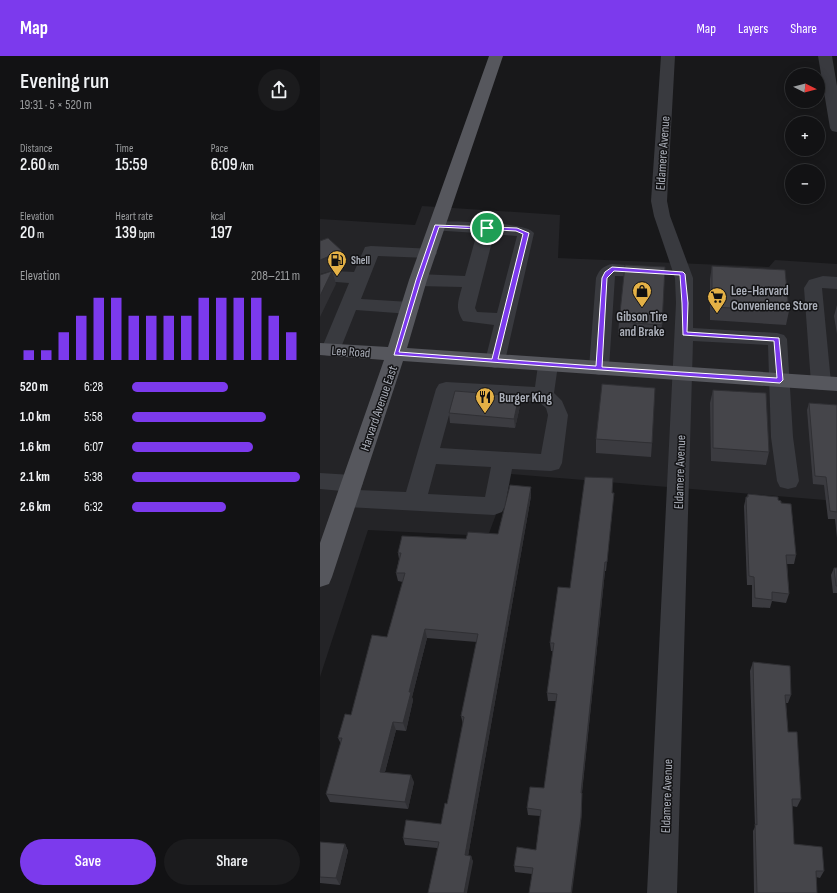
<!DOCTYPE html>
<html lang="en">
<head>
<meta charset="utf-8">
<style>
	body { margin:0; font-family:"Sofia Sans Condensed",sans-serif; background:#1b1b1d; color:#f1f3f6; height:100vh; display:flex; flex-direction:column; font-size:15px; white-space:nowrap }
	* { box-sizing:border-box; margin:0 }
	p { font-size:13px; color:#9c9ea0 }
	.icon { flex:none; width:22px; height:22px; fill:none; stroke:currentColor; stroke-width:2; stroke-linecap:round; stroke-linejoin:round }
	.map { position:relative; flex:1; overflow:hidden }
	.drawer { display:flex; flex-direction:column; background:#121214; width:320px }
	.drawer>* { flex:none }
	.needle { width:26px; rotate:96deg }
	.controls { position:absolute; left:465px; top:12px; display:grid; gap:8px }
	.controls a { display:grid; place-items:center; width:40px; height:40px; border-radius:50%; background:#121214; box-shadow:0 2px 10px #0003,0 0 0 1px #313234; font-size:20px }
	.pin { position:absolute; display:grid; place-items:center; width:34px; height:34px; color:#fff; margin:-17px; border:2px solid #fff; border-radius:50%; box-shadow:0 1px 4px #0007 }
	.round { display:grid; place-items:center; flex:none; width:42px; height:42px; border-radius:21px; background:#1b1b1d }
	.headline { display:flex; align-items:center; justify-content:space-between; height:68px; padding:0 20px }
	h1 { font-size:22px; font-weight:600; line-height:30px }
	.figures { display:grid; grid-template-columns:repeat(3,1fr); gap:6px; height:68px; padding:4px 20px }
	.figures div { display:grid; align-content:center }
	.figures b { font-size:17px; font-weight:600 }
	.figures small { font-size:11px; font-weight:400 }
	.figures p { font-size:11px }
	.chart { height:112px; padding:8px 20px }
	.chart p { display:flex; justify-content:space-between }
	.chart svg { width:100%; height:72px; margin-top:4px; stroke:#7c3aed; stroke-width:6 }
	.cta { display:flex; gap:8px; margin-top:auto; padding:8px 20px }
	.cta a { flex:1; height:46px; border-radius:24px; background:#7c3aed; color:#fff; font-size:16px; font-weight:600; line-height:46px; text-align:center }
	.cta a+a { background:#1b1b1d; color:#f1f3f6 }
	ul { padding:0 20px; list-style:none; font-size:13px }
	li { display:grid; grid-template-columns:64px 48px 1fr; align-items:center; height:30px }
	li i { height:10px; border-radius:5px; background:#7c3aed }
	header { display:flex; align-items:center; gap:24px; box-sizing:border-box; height:56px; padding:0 20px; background:#7c3aed; color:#fff }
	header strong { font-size:19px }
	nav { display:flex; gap:22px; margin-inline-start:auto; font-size:14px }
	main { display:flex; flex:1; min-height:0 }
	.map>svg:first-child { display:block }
</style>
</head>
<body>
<header>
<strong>Map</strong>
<nav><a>Map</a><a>Layers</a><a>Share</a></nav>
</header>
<main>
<section class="drawer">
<div class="headline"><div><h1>Evening run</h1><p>19:31 · 5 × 520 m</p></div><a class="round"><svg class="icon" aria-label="share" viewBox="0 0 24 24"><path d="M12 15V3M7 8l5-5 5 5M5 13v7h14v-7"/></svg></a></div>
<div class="figures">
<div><p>Distance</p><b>2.60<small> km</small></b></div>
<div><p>Time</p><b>15:59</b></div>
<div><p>Pace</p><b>6:09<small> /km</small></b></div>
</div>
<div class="figures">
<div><p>Elevation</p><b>20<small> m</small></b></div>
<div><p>Heart rate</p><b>139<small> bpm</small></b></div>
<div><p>kcal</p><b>197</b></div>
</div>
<div class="chart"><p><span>Elevation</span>208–211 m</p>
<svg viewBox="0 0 160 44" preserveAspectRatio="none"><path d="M5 44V38M15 44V38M25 44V27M35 44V17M45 44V6M55 44V6M65 44V17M75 44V17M85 44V17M95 44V17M105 44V6M115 44V6M125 44V6M135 44V6M145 44V17M155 44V27"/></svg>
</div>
<ul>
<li><b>520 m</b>6:28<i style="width:57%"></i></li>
<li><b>1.0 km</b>5:58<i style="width:80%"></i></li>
<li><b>1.6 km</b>6:07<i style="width:72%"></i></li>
<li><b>2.1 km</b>5:38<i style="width:100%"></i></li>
<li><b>2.6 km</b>6:32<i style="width:56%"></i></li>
</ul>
<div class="cta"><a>Save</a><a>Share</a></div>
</section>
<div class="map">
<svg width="517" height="837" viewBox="0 0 517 837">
	<rect width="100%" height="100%" fill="#18181a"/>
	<path fill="#242427" d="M102,150L240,159L238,202L449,211L455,204L517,208V445L191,418L168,480L48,474L0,621V163L95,169Z"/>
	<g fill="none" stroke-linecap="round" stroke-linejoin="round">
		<path fill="#393a3f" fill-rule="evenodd" d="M341,0H355L347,145L350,160L373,222V272L457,277L464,279L467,283L473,381L479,425L476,431L468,433L460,431L457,425L451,381L448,289L373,285L357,837H327L356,247L355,222L334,160L331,145Z
			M498,0H512L517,30V76L512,75L510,72Z
			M117,165C134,166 206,165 214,177L185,305L182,310L175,312L168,310L165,305L174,269L143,265C135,252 138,246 142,231L98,230L92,228L89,224L92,220L98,218L145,220L157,177L111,174L109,170L111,166ZM174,178L197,180L177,257L157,256L155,252Z
			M51,190L114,193L117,197L114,201L108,202L58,200L41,243L90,246L97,248L99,252L97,256L90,258L36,254L18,299L11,300L4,299L1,294L29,227L16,226L0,232V219L14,215L34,216L45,191Z
			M292,208L333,211L339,212L342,216L339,220L333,221L295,220L289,312L286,317L279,319L272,317L269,312L276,222C279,214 283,210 292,208Z
			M503,220L517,221V233L502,232L511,327L508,332L501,334L494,332L491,327L484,232L489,224Z
			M228,302L235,304L238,309L234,337L242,345L248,359L242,407L239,413L231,415L192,413L185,450L182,456L174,459L27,451L19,448L16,442L19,436L22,435L0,433V417L32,419L40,421L43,427L40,433L37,434L86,436L116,333L119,328L126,326L215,331L218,309L221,304ZM134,341L219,346L226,352L228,359L221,398L120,392ZM116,408L171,411L165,441L108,438Z"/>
		<path fill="#56575d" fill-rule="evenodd" d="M169,0H183L107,224L87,292L517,321V335L83,305L12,521L9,528L0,531V487L64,304L0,299V287L68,291L89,224Z"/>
	</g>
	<path fill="#3b3b40" d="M0,185L22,195L25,208L22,214H14Z
		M392,210L469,255L466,269L390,264V223Z
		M517,249V278L514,260Z
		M299,266L342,269L340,282L298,279Z
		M393,334L449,396L446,409L391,405L390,347Z
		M199,340L200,350L195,372L130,367L129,357Z
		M489,347L517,349V482L515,463H508L504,429L493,428L487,354Z
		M276,383L332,387L331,401L276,397Z
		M293,437V446L286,515H285L262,737V745L261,768L212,818L195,816L194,810L216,794L220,760L208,759L207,752L224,732L236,645H228L227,637L233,595H231L230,587Z
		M428,438L458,444L461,447L476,499L474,508H467L469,538L466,547L452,545L450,552L432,551V529H427L424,450L426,441H427Z
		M211,440L148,800H151L153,806L117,792L85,789L83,782L121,768L127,748L143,668L141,660L157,586L107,582L92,641L93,644L86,675L76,674L65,716L94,726L88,753L10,746L6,738L21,688L18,682L31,659L67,581L83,526L78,525L76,517L79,503L78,497L146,483L178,478Z
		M514,512H517V537H513L511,519Z
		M433,606L471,639L468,647H466L468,676L481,743L477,751L472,750L474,788L504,815L500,822L496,821L497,837H434L433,775L435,771L430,615Z
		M0,786L25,788L28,795L20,829L0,827Z"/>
	<path fill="#303034" d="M22,195L25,208L22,214L19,201Z
		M10,200L14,214L0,218V204Z
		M12,215L16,228L0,261V240Z
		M199,340L200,350L195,372L194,363Z
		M211,431V440L147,806L145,799Z
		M285,506V515L261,744V737Z
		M105,573L107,582L92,641L93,644L86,675L83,667L89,636Z
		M73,666L76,674L63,723L60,716Z
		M91,719L94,726L88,753L85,746Z
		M262,737L261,768L252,837H251Z
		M25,788L28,795L20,829L16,822Z
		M151,800L153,806L147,837H144Z"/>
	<path fill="#45454a" stroke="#303034" d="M8,182L22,195L19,201L10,200L0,204V185Z
		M305,209L345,211L342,269L299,266Z
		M392,210L465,214L469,255L392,251Z
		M12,215L0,240V219Z
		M282,328L335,332L332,387L276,383Z
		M393,334L446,337L449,396L393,392Z
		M135,335L199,340L194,363L129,357Z
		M489,347L517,349V456L510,455L506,421L495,420Z
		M265,421L293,422L292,437H294L287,506H285L261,737H262L261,761L251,837H209L213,812L194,810L197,791L216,794L221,754L207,752L210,731L224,732L237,638L227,637L234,587H230L238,531L250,532Z
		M190,429L211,431L145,799L151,800L144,837H108L119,786L83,782L86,764L121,768L125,747L127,748L144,661L141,660L158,578L105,573L89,636H91L83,667L73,666L60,716L91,719L85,746L6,738L22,682H18L25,658L31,659L52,579L67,581L85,517H76L81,497H78L82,480L146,483L148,476L178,478Z
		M428,438L458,441V444L461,445V447L471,448L476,499H466L469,538L452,536V544L435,542L434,521L429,520L426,441H428Z
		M514,512H517V530H516Z
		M433,606L470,610L471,639H465L468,676H477L481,743H472L474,788L502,791L504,815H496L497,837H437L435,768L437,769Z
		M0,786L25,788L16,822L0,821Z"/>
	<path fill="#7c3aed" stroke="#fff" fill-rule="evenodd" d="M115,169L197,172L209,177L178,303L276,310L282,222L285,216L292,211L363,216L365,218L368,247L367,276L459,282L463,324L460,327L74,299L96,224ZM119,171L196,175L203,178L172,303L79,296L101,224ZM294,215L360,219L362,247L363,279L454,285L457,322L282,311L287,222Z"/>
	<defs>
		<g id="fuel-pin" transform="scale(1)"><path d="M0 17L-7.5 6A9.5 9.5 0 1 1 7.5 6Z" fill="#e4b146" stroke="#131315"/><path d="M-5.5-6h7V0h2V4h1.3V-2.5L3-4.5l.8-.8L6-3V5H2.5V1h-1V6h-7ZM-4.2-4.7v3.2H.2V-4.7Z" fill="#111"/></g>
		<g id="shop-pin" transform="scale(1)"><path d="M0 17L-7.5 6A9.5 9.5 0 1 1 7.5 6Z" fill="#e4b146" stroke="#131315"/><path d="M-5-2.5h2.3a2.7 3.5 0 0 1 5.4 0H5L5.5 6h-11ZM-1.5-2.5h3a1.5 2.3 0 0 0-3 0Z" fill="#111"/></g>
		<g id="supermarket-pin" transform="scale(1)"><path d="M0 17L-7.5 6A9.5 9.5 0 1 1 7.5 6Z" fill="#e4b146" stroke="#131315"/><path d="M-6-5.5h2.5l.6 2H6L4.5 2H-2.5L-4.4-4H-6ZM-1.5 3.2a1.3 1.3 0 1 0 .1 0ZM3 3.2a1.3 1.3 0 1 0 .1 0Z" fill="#111"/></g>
		<g id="restaurant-pin" transform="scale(1)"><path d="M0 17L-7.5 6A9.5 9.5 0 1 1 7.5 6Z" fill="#e4b146" stroke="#131315"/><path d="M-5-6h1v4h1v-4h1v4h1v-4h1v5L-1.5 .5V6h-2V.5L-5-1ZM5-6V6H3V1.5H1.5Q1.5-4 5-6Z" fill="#111"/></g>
	</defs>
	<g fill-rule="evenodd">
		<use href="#fuel-pin" x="17" y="204"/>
		<use href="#shop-pin" x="322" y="235"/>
		<use href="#supermarket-pin" x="397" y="241"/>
		<use href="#restaurant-pin" x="165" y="341"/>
	</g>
	<g text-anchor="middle" stroke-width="3" stroke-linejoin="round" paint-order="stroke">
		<g font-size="11" font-weight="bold" fill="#abafb9" stroke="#131315" text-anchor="start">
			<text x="31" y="208">Shell</text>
		</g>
		<g font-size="13" fill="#abafb9" stroke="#131315">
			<text transform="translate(342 97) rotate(-86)" y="5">Eldamere Avenue</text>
			<text transform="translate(31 295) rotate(4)" y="5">Lee Road</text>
			<text transform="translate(58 352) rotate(-71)" y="5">Harvard Avenue East</text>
			<text transform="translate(359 416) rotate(-88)" y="5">Eldamere Avenue</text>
			<text transform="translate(346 740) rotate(-88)" y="5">Eldamere Avenue</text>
		</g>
		<g font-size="13" font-weight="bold" fill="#abafb9" stroke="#131315" text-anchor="start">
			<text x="411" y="239">Lee-Harvard<tspan x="411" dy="15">Convenience Store</tspan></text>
			<text x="322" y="265" text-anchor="middle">Gibson Tire<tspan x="322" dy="15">and Brake</tspan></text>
			<text x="179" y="346">Burger King</text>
		</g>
	</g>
</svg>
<div class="controls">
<a><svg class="needle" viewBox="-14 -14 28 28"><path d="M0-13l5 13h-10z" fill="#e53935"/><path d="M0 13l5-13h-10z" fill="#9c9ea0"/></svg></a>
<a>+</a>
<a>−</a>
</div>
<div class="pin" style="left:167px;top:172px;background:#1e9e55"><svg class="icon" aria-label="arrive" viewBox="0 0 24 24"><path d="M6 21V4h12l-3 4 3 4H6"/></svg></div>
</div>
</main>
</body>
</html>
